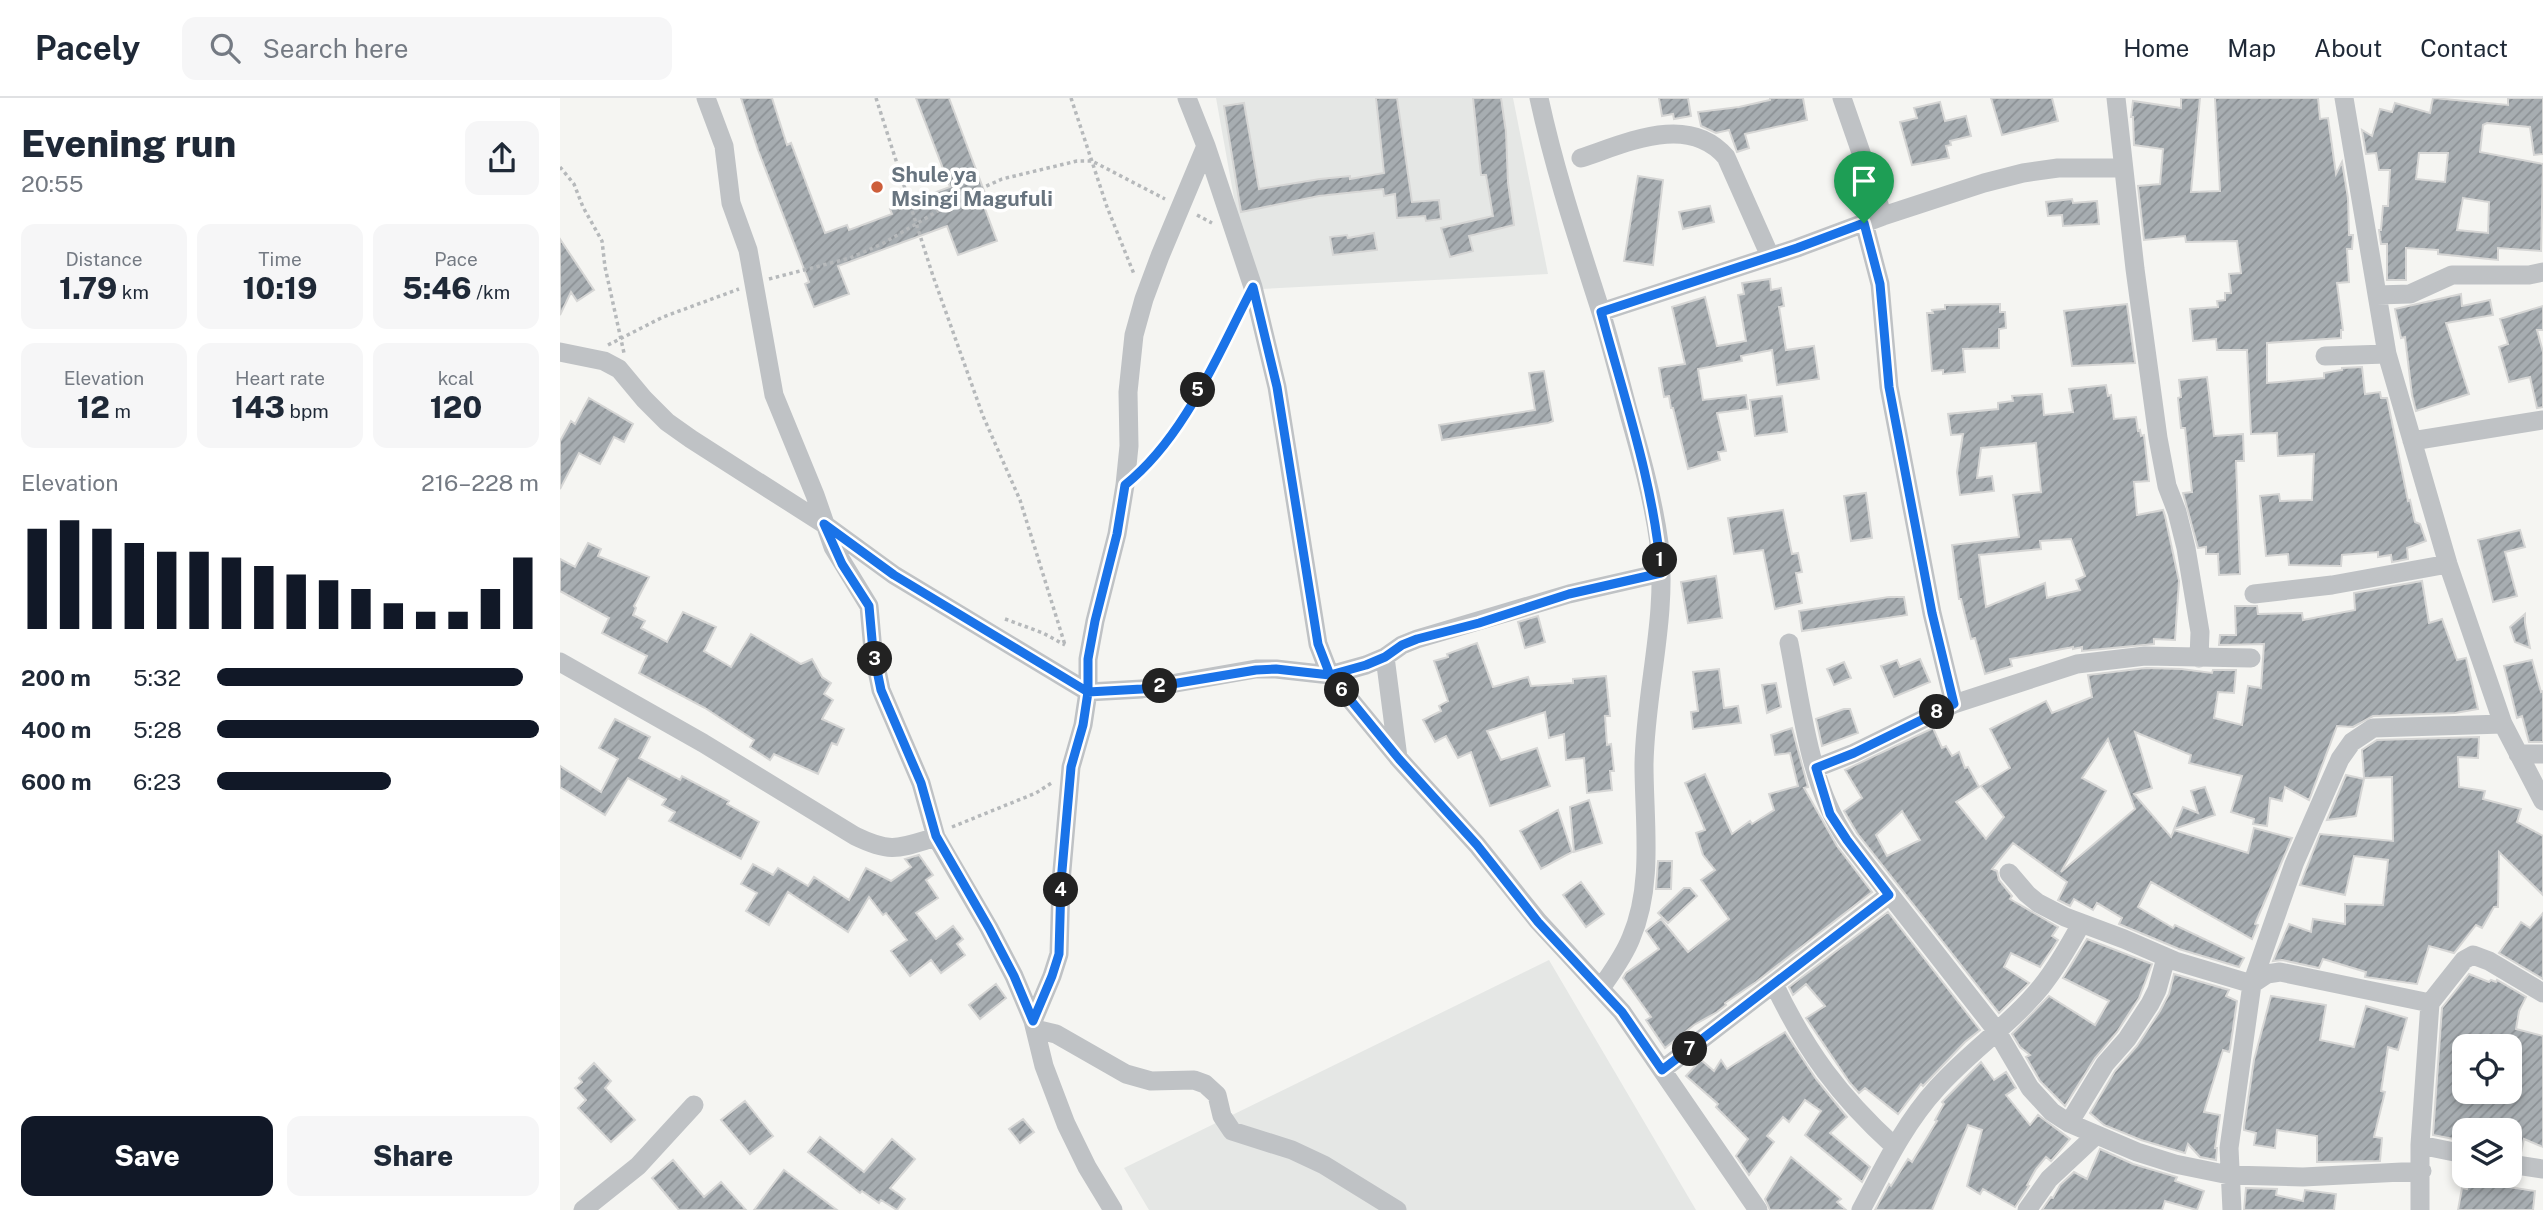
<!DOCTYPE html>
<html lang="en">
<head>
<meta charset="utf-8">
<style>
	body { margin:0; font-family:"Public Sans",sans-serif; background:#f6f6f7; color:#1f2937; height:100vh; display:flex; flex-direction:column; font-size:26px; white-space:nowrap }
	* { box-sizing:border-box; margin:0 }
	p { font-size:23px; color:#747a83 }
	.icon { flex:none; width:38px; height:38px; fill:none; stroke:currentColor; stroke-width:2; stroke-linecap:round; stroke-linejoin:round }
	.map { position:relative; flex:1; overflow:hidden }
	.details { display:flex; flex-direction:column; background:#fff; width:560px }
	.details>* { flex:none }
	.buttons { position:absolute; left:1892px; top:936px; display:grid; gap:14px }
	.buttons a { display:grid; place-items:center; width:70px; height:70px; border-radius:14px; background:#fff; box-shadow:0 4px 10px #0003; font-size:35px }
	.pin { position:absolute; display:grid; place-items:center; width:60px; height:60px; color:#fff; margin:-72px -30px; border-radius:50% 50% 50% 0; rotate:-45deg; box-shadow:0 0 7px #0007 }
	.pin .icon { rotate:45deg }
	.km { position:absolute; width:35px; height:35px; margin:-18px; border-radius:50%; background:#222; color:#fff; font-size:19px; line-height:35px; text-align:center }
	.round { display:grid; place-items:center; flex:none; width:74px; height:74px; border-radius:14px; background:#f6f6f7 }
	.headline { display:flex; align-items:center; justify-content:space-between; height:119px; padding:0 21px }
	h1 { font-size:38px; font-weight:800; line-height:52px }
	.stats { display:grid; grid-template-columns:repeat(3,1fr); gap:10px; height:119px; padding:7px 21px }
	.stats div { display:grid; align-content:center; border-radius:14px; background:#f6f6f7; text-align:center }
	.stats b { font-size:30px; font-weight:800 }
	.stats small { font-size:19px; font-weight:400 }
	.stats p { font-size:19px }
	.chart { height:196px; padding:14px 21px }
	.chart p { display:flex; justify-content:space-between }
	.chart svg { width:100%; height:126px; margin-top:7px; stroke:#111827; stroke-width:6 }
	.primary-button { display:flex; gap:14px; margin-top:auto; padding:14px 21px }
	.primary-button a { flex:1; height:80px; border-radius:14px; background:#111827; color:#fff; font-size:28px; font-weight:800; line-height:80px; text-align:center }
	.primary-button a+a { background:#f6f6f7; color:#1f2937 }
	ul { padding:0 21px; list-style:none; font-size:23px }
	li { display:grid; grid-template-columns:112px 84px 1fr; align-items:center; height:52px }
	li i { height:18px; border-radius:9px; background:#111827 }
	header { display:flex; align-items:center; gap:42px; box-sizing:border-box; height:98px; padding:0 35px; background:#fff; border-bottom:2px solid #e0e1e3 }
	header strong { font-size:33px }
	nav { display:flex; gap:38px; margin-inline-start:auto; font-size:24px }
	.search { width:490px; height:63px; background:#f6f6f7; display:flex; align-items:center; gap:18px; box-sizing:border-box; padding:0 24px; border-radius:14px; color:#747a83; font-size:26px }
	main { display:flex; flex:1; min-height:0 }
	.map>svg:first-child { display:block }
</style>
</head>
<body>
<header>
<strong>Pacely</strong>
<div class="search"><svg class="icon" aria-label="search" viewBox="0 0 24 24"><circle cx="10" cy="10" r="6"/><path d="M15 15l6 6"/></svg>Search here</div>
<nav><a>Home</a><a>Map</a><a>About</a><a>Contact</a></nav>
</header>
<main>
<section class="details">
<div class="headline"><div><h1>Evening run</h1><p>20:55</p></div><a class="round"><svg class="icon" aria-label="share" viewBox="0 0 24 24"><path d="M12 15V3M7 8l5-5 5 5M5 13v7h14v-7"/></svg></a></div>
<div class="stats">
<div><p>Distance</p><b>1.79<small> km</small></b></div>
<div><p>Time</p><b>10:19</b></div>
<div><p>Pace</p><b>5:46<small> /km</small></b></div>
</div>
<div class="stats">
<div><p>Elevation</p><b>12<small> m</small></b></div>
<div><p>Heart rate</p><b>143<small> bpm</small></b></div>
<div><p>kcal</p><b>120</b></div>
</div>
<div class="chart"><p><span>Elevation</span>216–228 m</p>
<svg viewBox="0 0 160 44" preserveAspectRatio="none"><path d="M5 44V9M15 44V6M25 44V9M35 44V14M45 44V17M55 44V17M65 44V19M75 44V22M85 44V25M95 44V27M105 44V30M115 44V35M125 44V38M135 44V38M145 44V30M155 44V19"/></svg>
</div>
<ul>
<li><b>200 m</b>5:32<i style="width:95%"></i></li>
<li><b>400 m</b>5:28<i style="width:100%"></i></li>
<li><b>600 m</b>6:23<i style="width:54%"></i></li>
</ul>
<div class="primary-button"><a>Save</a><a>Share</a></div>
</section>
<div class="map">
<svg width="1983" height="1112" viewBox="0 0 1983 1112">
	<defs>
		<pattern id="building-hatch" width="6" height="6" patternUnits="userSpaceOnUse" patternTransform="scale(1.75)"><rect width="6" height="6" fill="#a7adb1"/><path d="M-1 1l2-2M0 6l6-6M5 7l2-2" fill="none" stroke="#8c9195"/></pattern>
	</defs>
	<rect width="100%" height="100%" fill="#f5f5f2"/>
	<path fill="#e5e7e5" d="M656,0H953L988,176L701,191L679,128Z
		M989,862L1136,1112H589L564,1070Z"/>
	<path fill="url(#building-hatch)" stroke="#d6d6d5" stroke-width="2" fill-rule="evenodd" d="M181,0H212L227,47L231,45L265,135L287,127L289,132L332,116L330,111L390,89L356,0H389L429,106L424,108L437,143L398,157L387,128L278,168L289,196L254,209L245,186L249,184L198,52Z
		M816,0H837L852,104L879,102L881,121L866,123L865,118L837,120L835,96L824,98L823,91L759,98L681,114L664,8L684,5L699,91L760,81L790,78V81L824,75Z
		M913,0H941L946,34L948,85L954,127L909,138L913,153L890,159L881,130L933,118L926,77H921Z
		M1099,0H1128L1131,18L1114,21L1113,16L1102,18Z
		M1210,0H1243L1247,22L1185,36L1189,50L1177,54L1169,32L1156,35L1141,28L1138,14L1179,9L1210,2Z
		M1431,0H1492L1498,23L1442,37Z
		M1621,0H1640L1631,94L1660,93L1655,0H1758L1760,21L1768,20L1776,76L1782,64L1788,100L1789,137H1793L1792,151H1787L1789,184L1777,185L1783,232H1781V240L1707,245V285L1764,280V275L1782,272V270L1802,269L1805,296L1820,294L1821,300H1827L1848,403L1850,402L1855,424L1860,426L1866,443L1847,450L1848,461L1832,464L1831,457L1818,459V454L1782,457L1781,468L1729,467L1728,456L1706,458L1700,398L1719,396L1720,403L1752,402L1754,356L1718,358L1717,335L1691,336L1687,252H1657L1656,241L1633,243L1630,211L1658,209L1657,203L1665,202V195H1671L1669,176L1681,175L1677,143L1626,144L1625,138L1584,142L1578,88L1600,86L1603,51L1574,47L1573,19H1571L1573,3L1621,10Z
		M1873,0L1948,7V0H1983V56L1974,57L1970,29L1927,25L1923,27L1920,54L1983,66L1981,153L1938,150V162L1878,156V152L1846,150V182H1827V146H1821L1819,132H1821L1823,108H1828L1830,72H1819L1816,55L1806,56L1802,32L1812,38L1820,11L1832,14L1835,5L1870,15ZM1859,55H1888L1885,84L1856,81ZM1903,100L1929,104L1928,135L1897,132Z
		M1380,4L1385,23L1406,18L1411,38L1390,43L1391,47L1386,48L1389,60L1352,67L1340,24L1357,20L1354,10Z
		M1078,78L1103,82L1093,167L1064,163Z
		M1512,101L1513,105L1537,103L1539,126L1503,128L1502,117L1488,118L1486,104Z
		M1150,108L1154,124L1123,131L1119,114Z
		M814,135L817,152L773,157L770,139L787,137L788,140Z
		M0,141L34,192L17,203L11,194L0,217Z
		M1210,181L1211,192L1221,190L1224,208L1219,209L1226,252L1254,248L1259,281L1217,287L1212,252L1181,258L1182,263L1138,271L1143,302L1186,297L1188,311L1157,315L1166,353L1158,354L1160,362L1128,371L1113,310H1111L1109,298L1104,299L1099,270L1125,266L1112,209L1145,199L1157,248L1186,243L1178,197L1184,196L1182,185Z
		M1901,196L1902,208L1930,202L1933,217L1886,225L1909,296L1856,313L1852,297L1845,239L1841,240L1835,211Z
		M1440,206V214H1445L1446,230L1439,231V250L1403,251L1405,274L1383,276V272L1372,273L1367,215H1373L1372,212L1385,211V207Z
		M1567,206L1575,265L1512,268L1504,213Z
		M1983,208V232H1977L1983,254V309L1977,310L1970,279L1949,284L1939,249L1948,246L1940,221Z
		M984,273L993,323L988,325L882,342L879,327L975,312L969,275Z
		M1647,279L1654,338L1683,336L1684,363H1676L1680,476L1659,477L1658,456H1646V449L1638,450L1623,395L1632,394L1625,330H1621L1618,300L1621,299L1619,282Z
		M1546,287L1548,298L1551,297L1554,321L1576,319L1578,333L1580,332L1581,338L1584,337L1589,383L1574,384L1577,417L1603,412L1605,418L1619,483L1615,542L1594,541V546L1522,553V549L1513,551V549L1450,561L1452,568L1425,576L1415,540L1411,541L1401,501H1399L1392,447L1459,439L1453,397L1481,394L1476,345L1421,350L1417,380L1432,378L1434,393L1400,397L1397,374L1403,336L1391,337L1388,316L1438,311V305L1453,303L1452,298L1482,296L1484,317L1513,314L1509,291ZM1511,441L1525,478L1516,482L1520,492L1487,500L1485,485L1426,509L1419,457L1481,451L1480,443Z
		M1222,298L1227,334L1195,338L1190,302Z
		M29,300L73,326L64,344L54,339L40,366L19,355L0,391V343L11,323L15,326Z
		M1306,395L1312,440L1291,443L1284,398Z
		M1223,412L1232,456L1238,455L1242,474L1236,475L1242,505L1215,511L1203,452L1174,456L1168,420Z
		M1960,432L1965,449L1945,454L1957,498L1933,504L1918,442Z
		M28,445L41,451L38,458L89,479L74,508L76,510L73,517L85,523L81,530L107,544L123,514L156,529L144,553L171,569L191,536L241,566L252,561L262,579L271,585L264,596L273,602L262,621L284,631L277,647L272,645L258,676L214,656L210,662L190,649L194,642L145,610L79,575L87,558L42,535L49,520L0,493V461L15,469Z
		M1156,478L1162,520L1128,525L1121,484Z
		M1862,483L1869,525L1882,521L1897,562L1906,560L1918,611L1895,615L1813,618L1793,629L1777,628L1749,702L1725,689L1722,703L1710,700L1707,728L1693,726L1694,721L1671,714L1682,678L1629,665L1631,657L1575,634L1592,690L1574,696L1611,739L1614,732L1688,755L1694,730L1732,740L1695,826L1698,827L1692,841L1591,784L1578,809L1613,830L1615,827L1684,860L1679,869L1619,851L1559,826L1562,820L1537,805L1533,812L1514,801L1510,808L1498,802L1507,784L1453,745L1432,771L1437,773L1439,782L1452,798L1450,801L1498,829L1492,838L1498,842L1480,869L1451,855L1444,869L1469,885L1439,915L1297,735L1284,713L1302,700L1285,672L1373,630L1382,650L1386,648L1392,658L1399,654L1405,670L1408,669L1419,689L1396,704L1426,741L1444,719L1421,688L1450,670L1430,631L1486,603L1492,615L1532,599L1528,577L1586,570L1621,571L1652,575L1653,572H1676L1674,595L1658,594L1654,620L1682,627L1688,588L1701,590L1704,546L1659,547L1660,537H1676L1675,508H1697L1698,516L1742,515L1743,522L1795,512L1794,495ZM1548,641L1575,711L1501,774L1546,693L1522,680ZM1342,713L1360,742L1327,758L1316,737Z
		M1329,499H1344L1347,517L1242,533L1239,513Z
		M1965,516V525L1970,550L1955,544L1950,529Z
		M978,518L985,544L965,550L958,524Z
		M917,545L933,589L968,579L971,588L1013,585V581L1046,578L1050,618H1045L1047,647L1051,646L1054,673H1050L1052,692L1027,695L1024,660L1006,662L1004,636L989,640L985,614L927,633L941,662L977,650L990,688L930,708L911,654L898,660L886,638L875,644L863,622L881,613L879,608L888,603L874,563L888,559L887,556Z
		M1360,561L1370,584L1334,599L1321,568L1337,562L1340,569Z
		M1972,562L1981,594L1983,593V644H1969L1962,618L1957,620L1944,568Z
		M1284,564L1291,580L1274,587L1267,571Z
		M1159,571L1164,610L1178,608L1181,625L1133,631L1131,614L1138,613L1133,574Z
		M1216,585L1221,609L1207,615L1202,587Z
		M1284,611H1290L1298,635L1262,648L1256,621Z
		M55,621L90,639L79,660L120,682L122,678L169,703L167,706L199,724L181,761L109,723L115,714L102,707L106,701L68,680L45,717L0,689V668L41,694L58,661L39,650Z
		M1232,630L1248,689L1244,690L1277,748L1312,794L1196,884L1165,905L1166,907L1157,914L1134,927L1105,950L1086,922L1091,919L1063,880L1066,875L1099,851L1086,833L1101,821L1128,854L1169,821L1141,782L1155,772L1143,757L1136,735L1145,732L1125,685L1145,676L1172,736L1190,723L1192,726L1214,712L1209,696L1238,688L1230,655L1215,657L1211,637Z
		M1919,639L1918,660L1898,659L1899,689L1925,693L1923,701L1961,711L1957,724L1983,738V797L1939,754L1938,809H1934L1922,830L1916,827L1894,855L1869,848L1857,886L1805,879L1806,874L1763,861L1759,870L1722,862L1713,863L1729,826L1751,834L1753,821L1785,826V806L1823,807L1828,762L1794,758L1785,797L1740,787L1760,736L1833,743L1832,679L1804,680L1802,652L1817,642Z
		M1786,677L1804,681L1796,718L1767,722Z
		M1645,689L1655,717L1614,731L1623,709L1638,715L1631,693Z
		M1029,702L1042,745L1014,754L1010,709Z
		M998,712L1012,754L981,771L960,733Z
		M359,757L373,777L366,782L378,800L356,815L376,841L393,828L403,841L397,846L405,857L381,875L371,862L350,878L331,853L347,842L326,815L323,817L309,799L288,834L228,794L209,827L186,813L197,795L181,786L193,766L213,777L218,770L248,788L254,779L289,802L306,770L331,783L351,769L345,761Z
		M1098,763H1112L1111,791H1096Z
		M1021,784L1044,816L1026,829L1003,797Z
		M1124,790H1130L1137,798L1108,825L1098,815Z
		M1328,814L1420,932L1405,944L1363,988L1361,986L1338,1016L1305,990L1299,995L1290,985L1246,920L1265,908L1246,886L1233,897L1229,889Z
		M1983,815V881L1939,855L1961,824L1970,830Z
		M1527,841L1592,866L1579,900L1557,934L1535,960L1505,1008L1480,983L1466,959L1470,957L1460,949L1452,936L1489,898L1535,927L1549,903L1503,880Z
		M1614,876L1669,892L1666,898L1677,903L1670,951L1669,954L1663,952L1644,1014L1660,1017L1655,1050H1657L1656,1062L1640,1059L1628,1046L1625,1055L1581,1042L1544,1027L1530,1015L1555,973L1577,948L1600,913L1609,896Z
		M1909,876L1929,884L1931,882L1936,884L1937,882L1966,899L1959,913L1956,931L1983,938V1049L1964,1041L1961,1055L1950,1054V1032H1904V1043L1873,1037L1882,910ZM1904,948H1950V994H1946L1943,1002L1917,994H1904Z
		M436,886L446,900L420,921L409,907Z
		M1711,898L1766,907L1760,942L1794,949L1806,908L1847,920L1838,952L1828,949L1821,993L1825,994L1814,1039L1822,1040L1820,1063L1757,1064V1038L1717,1032L1715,1050L1694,1047L1696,1035L1684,1032V1029L1694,962Z
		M1225,934L1256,981L1287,1019L1270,1035L1310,1069L1302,1084L1245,1037L1261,1013L1245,1002L1229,1024L1223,1019L1207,1038L1214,1044L1189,1077L1176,1058L1188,1041L1156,1009L1158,1006L1126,978L1141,962L1154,973L1161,962L1167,971Z
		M1421,964L1434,982L1446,974L1456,990L1446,997L1470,1027L1478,1017L1510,1041L1491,1063L1486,1059L1476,1071L1467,1087L1469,1088L1455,1109L1423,1091L1420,1096L1407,1088L1422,1032L1408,1027L1372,1112H1315L1329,1086L1331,1088L1348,1061L1352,1064L1377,1023L1375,1022L1384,1006L1382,1004Z
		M34,965L51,983L45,990L75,1022L51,1044L18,1010L26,1002L15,990L22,984L19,980Z
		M185,1003L213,1038L190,1056L161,1022Z
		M463,1021L474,1034L460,1045L449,1031Z
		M260,1039L304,1074L332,1041L355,1061L330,1090L345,1101L337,1112L321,1102L319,1105L302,1093L300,1095L248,1054Z
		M1540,1051L1573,1066L1617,1079L1615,1083L1644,1093L1637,1112L1605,1103L1602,1112H1482L1491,1099L1493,1100L1500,1087L1514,1074L1527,1081Z
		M1231,1059L1281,1101L1277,1104L1286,1112H1210L1205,1101Z
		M113,1062L144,1099L161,1084L186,1112H119L92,1080Z
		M224,1072L232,1078L277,1112H194Z
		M1910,1078H1944L1942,1088L1975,1093L1973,1112H1898L1902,1090L1907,1091Z
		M1686,1090L1717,1091L1716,1097L1743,1103L1745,1092L1776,1096L1774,1112H1684Z"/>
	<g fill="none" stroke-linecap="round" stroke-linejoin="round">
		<path stroke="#b6b9bb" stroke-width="3.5" stroke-dasharray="3.5 3.5" stroke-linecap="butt" d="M316,0L373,178L423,318L460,402L505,547
			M511,0L547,109L574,176
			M0,69L14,86L23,109L42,143L45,169L64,255
			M637,117L652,125
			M209,181L290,160L322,146L400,100L442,81L517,63H532L605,101
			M48,247L103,219L179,191
			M585,371C626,325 652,266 680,213
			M445,521L483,535L505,547
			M392,729L476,695L493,684"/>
		<path stroke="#bfc2c5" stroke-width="19" d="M146,0L164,48L171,105L188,152L214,297L255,397L273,449L309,508L313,553L321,592L361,685L376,739L429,830L454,878L473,923L484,968L506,1026L527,1069L553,1112
			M627,0L646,48L693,189L717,289L758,546L770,577L839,661L917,747L978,823L1062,914L1198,1112
			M979,0C995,74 1018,142 1041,214C1051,247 1060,282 1069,316C1081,358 1093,401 1099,445C1108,519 1085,593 1084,667C1084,723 1094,787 1071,840C1064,858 1052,874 1041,890
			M1282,0L1323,118
			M1556,0L1575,171L1598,340L1607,388L1617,414L1626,450L1640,534L1639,560
			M1784,0L1827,256L1888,466L1943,626L1983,703
			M1021,60C1067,45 1128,15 1166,59L1210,158
			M1304,125L1320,186L1329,289L1372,515L1394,606
			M1817,197L1850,196L1892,177H1969L1983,174
			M1041,214L1237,150L1323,118L1424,85L1463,75L1498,70H1563
			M0,254L44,263L59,271L84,301L107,324L131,341L264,426L334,477L528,594L582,591L696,571H716L770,577L806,567L825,559L842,547L857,541L1009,496L1101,475
			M1765,258L1827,256
			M1852,343L1983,322
			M1694,496L1772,487L1888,466
			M1229,545C1242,611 1249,686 1287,742L1436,932L1470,990L1492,1014L1509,1025L1577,1054L1615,1066L1669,1077L1743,1079L1862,1073
			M825,559L838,660
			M0,564L143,645L295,738C332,756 339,750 376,739
			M1958,656H1983
			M1256,670L1294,655L1394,606L1517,566L1585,558L1691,560
			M1449,775L1467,796L1478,805L1505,819L1564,841L1615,863L1692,886L1707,876L1720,874L1870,905
			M1214,886C1246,953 1279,998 1334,1048
			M473,923L492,878L499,856L501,784L511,669L523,627L528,594V561L535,523L557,436L565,387L569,348L568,294L574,237L584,201L600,158L646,48
			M475,931L496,936L566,976L591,983L634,982L645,986L657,997L662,1018L672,1033L732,1052L764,1067L837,1112
			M1102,972L1329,797
			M1509,1025L1545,966L1567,941L1590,906L1597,892L1606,860
			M1860,1047L1904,1056
			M1950,1066L1983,1071
			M23,1112L78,1068L134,1007
			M1301,1112C1324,1069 1344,1026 1377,990C1409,954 1451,926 1481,889C1497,869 1509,848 1521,826
			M1467,1112L1489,1081L1535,1038
			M1672,1112L1669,1050L1692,886L1734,766L1780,661L1792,644L1813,630L1943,626
			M1860,1112V1047L1870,905L1904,862L1913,857L1929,863L1983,895"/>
	</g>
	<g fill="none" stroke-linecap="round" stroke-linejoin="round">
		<g stroke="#fff" stroke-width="14">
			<path id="route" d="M1304,125L1237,150L1041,214C1064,300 1094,386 1101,475L1009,496L919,525L857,541L842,547L825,559L806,567L770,577L716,571L696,572L582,591L528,594L334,477L264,426L282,466L309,508L313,553L321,592L361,685L376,738L429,830L454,878L473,923L492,878L499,856L501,784L511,669L523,627L528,594V561L535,523L557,436L565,387C626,338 657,257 693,189L717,289L758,546L770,577L839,661L917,747L978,824L1062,914L1102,972L1329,797L1287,742L1270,716L1256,670L1294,655L1394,606L1372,515L1329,289L1320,186L1304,125"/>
		</g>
		<use href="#route" stroke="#1a73e8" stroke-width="9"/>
	</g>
	<circle fill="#cd5e3a" stroke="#fff" stroke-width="2.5" cx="317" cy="89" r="7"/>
	<g text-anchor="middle" stroke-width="7" stroke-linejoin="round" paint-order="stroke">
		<g font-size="21" font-weight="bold" fill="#68747f" stroke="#fff" text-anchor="start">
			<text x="331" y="84">Shule ya<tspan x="331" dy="24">Msingi Magufuli</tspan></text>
		</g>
	</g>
</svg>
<div class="buttons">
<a><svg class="icon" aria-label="locate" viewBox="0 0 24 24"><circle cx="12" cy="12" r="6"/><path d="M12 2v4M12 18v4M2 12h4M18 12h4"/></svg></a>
<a><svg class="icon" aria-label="layers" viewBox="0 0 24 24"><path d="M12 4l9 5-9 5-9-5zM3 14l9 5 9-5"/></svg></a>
</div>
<div class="pin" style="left:1304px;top:125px;background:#1e9e55"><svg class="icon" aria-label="arrive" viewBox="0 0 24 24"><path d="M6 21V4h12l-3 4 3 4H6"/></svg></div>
<b class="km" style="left:1100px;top:462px">1</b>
<b class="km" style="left:600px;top:588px">2</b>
<b class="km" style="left:315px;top:561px">3</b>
<b class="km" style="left:501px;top:792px">4</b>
<b class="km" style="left:638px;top:292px">5</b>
<b class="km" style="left:782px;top:592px">6</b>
<b class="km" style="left:1130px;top:951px">7</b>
<b class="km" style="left:1377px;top:614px">8</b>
</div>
</main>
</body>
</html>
